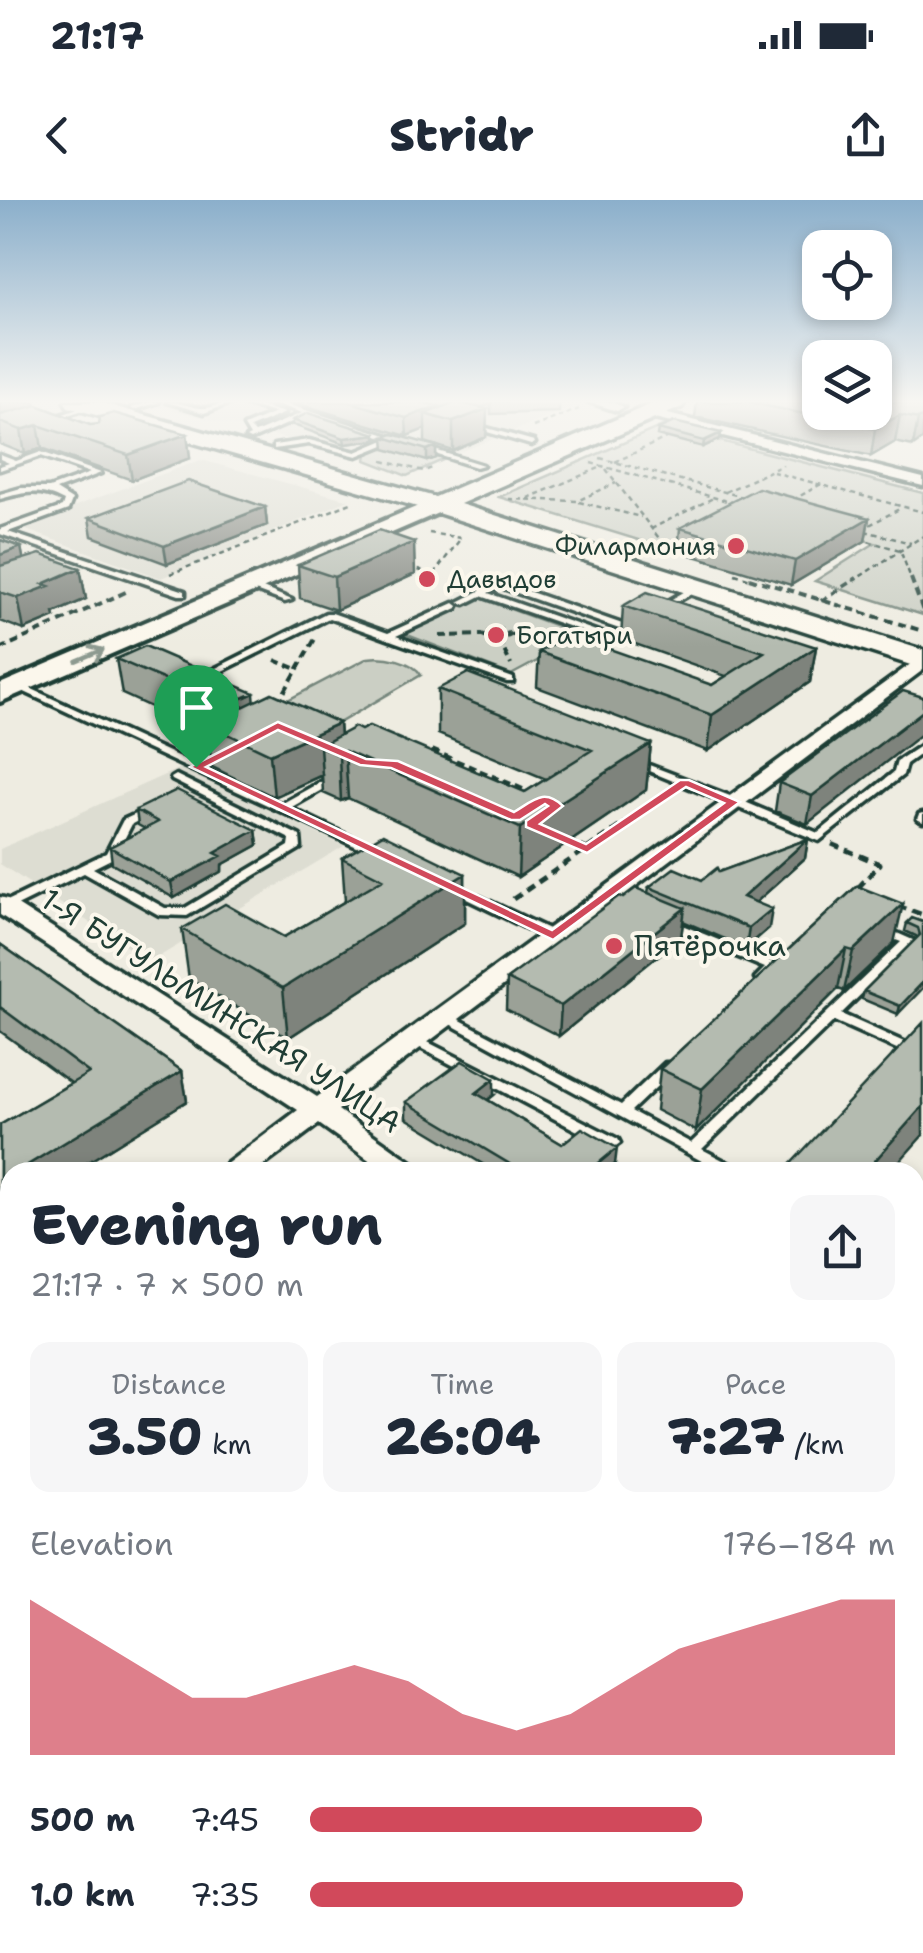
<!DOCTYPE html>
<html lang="en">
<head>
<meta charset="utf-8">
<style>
	body { margin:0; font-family:"Shantell Sans",sans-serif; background:#f6f6f7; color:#1f2937; height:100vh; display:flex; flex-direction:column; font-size:38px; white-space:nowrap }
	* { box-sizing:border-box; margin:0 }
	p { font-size:32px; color:#747a83 }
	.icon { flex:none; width:55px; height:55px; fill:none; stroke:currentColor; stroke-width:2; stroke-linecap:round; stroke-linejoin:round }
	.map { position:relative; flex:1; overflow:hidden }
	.details { position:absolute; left:0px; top:962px; width:925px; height:792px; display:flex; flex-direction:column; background:#fff; border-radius:30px 30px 0 0; box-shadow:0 5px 15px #0003 }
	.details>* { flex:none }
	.fabs { position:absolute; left:802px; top:30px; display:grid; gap:20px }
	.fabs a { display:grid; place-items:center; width:90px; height:90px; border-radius:20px; background:#fff; box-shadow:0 5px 15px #0003; font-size:50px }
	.pin { position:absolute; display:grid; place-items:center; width:85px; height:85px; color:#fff; margin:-102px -42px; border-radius:50% 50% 50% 0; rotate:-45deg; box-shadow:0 0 10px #0007 }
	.pin .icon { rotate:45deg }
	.round { display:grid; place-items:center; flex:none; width:105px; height:105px; border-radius:20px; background:#f6f6f7 }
	.headline { display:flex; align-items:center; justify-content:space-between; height:170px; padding:0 30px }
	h1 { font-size:55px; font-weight:800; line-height:75px }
	.figures { display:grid; grid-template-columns:repeat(3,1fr); gap:15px; height:170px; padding:10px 30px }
	.figures div { display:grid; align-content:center; border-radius:20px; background:#f6f6f7; text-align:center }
	.figures b { font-size:50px; font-weight:800 }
	.figures small { font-size:28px; font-weight:400 }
	.figures p { font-size:28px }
	.chart { height:280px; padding:20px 30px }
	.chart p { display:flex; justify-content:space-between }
	.chart svg { width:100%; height:180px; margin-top:10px; fill:#d1495b; opacity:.7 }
	ul { padding:0 30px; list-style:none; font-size:32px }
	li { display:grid; grid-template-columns:160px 120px 1fr; align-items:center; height:75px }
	li i { height:25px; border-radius:12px; background:#d1495b }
	.status { display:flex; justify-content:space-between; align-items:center; height:70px; padding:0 50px; background:#fff; direction:ltr }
	.status svg { height:28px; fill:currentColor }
	header { display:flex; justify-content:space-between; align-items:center; height:130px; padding:0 30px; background:#fff; font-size:45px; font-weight:800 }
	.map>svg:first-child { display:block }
</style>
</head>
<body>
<div class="status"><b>21:17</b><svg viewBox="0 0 49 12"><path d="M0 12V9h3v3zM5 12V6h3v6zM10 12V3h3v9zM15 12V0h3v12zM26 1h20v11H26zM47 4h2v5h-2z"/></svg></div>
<header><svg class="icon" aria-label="back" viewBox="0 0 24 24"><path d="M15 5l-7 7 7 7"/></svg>Stridr<svg class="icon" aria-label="share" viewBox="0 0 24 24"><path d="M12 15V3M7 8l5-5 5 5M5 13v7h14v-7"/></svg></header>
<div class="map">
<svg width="923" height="1753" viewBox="0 0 923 1753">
	<rect width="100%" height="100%" fill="#eeece1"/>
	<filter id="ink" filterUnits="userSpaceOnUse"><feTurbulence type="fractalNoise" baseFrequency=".01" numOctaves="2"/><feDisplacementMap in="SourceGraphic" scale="20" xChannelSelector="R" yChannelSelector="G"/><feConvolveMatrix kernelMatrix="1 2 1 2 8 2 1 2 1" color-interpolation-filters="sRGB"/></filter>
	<g filter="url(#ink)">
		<path fill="#ddddd2" d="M142,202H576L583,203L413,271Z
			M201,260L349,300L161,378L18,327Z
			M180,568L344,646L150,762L0,664V649Z
			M10,1502V1745H552L555,1753H0V1506Z"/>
		<path fill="#cbcfc4" stroke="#75867c" stroke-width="2.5" d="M662,226L923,293V415L815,381L875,343L754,309L674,351L499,297Z
			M390,245L445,259L407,276L366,260L367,254Z
			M477,397L584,436L511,475L402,433Z
			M368,458C385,455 413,461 421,475L337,524L286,501Z"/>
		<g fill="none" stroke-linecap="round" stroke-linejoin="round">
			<g stroke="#1f3d34" stroke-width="7">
				<path id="service" d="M150,202H159L134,210L131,208Z
					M167,202C179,201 189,207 201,208C212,209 223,201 234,202L204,213Z
					M236,202H245L285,213L250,228L255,233L302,213L271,202H280L483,265L476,267L394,241L357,256L309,244L274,249V245L309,240L356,252L387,239L308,215L250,240L246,238L250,236L244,226L275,213Z
					M90,205L95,206L50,221L45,220Z
					M469,223L534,241L535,243L531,245L467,226Z
					M41,252L101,273L56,290L72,300L68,310L8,332L185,391V395H179L0,334V329L62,307L64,301C40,288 25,292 0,299V294L21,288H49L90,273L41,256L0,270V266L9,263L0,259V255L16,261Z
					M499,381L628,426L630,428L622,430L500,387L488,393L613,437L605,439L481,396L465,404L458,402Z
					M247,384H253L292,400L285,402L247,388Z
					M696,385L703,387L663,410L656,408Z
					M454,403L458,406L457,408L396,436L513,478V482H507L329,418L196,484L188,482L326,413H332L388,433Z
					M19,483L281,604L333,575H341V579L290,608L382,652L376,655L372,654L16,488L14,486Z
					M923,544V552L906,564L903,575L819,641L627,562L632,559L636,560L738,599L818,633L894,572L897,561Z
					M176,575L300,636L301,648L187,716L159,715L84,673L9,710H1V704L106,653L123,620L151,607L155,608V612L132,624L115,657L93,668L165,708H185L289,646L290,639L172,580L171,578Z
					M923,613V622L917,619L919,614Z
					M450,683L557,733L559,736L557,739H549L446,689L444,687Z
					M665,718L777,764L779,767L765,781H757L755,778L765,768L661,725L659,722Z
					M879,725L915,741L841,814L913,846L915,849L906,860H896L894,857L899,850L834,821L702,949L738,968L740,972H722L437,817L444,813L449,814L621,905L665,863H675L677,866L675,869L631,911L691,943L901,742L875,732L873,729Z
					M414,835L618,939L620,943L613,948L608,947L409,842L407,839Z
					M923,1076V1090L915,1093V1079Z
					M915,1435L923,1440V1477L915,1472Z
					M763,1745H786L789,1753H766Z"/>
			</g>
			<g stroke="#1f3d34" stroke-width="7">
				<path id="minor" d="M589,202H611L624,207L617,211Z
					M648,209L923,278V286L643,216V210Z
					M923,455V470L338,910L416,965L420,972H386L319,924L255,972H221L225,965L298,910L0,715V697L8,699L317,897Z
					M10,1093V1117L0,1119V1095Z"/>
			</g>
			<g stroke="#1f3d34" stroke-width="8">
				<path id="secondary" d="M437,298L448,305L445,310L0,502V484Z"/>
			</g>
			<g stroke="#1f3d34" stroke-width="7">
				<path id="primary" d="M65,202H99L435,297L656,202H685L682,207L460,304L923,450V469L428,310L68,207Z"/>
			</g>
			<path stroke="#1f3d34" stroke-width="2.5" stroke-dasharray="5 4" stroke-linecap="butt" d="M533,227L579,209
				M600,258L743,297
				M383,261L424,271L435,267
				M615,262L668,237
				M591,263L734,303
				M606,269L671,354
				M773,272L923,312
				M725,292L783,265
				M528,298L604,266
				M509,299L577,301L616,283
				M793,300L821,284
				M579,302L641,317
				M651,329L715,297
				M862,329L901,308
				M865,331L911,343
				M429,333L461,338
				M860,339L900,350L912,381
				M409,367L433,375L461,338
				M170,374L351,303
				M735,374L757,381
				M853,381L923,336"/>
			<path stroke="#1f3d34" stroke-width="4" stroke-dasharray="8 5" stroke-linecap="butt" d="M749,378L923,431
				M911,378L923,411
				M821,401L857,378
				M495,428L507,431L509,436L495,440L482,435Z
				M510,435L547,433
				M440,436L482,435
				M499,440L511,465
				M0,449L128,391
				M275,460L297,469
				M278,503L315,439
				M432,550L530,592
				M646,608L669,593"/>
			<path stroke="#1f3d34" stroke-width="5" stroke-dasharray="9 6" stroke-linecap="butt" d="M567,640L587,649
				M832,644L880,664L855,691
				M513,699L650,606
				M898,706L923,715"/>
			<path stroke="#1f3d34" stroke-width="8" stroke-dasharray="15 11" stroke-linecap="butt" d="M915,1613L923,1624"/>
			<use href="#service" fill="#fbf7ec" fill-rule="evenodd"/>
			<use href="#minor" fill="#fbf7ec" fill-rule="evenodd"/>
			<use href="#secondary" fill="#fbf7ec" fill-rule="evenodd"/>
			<use href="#primary" fill="#fbf7ec" fill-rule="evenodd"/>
		</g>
		<path fill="#9ba197" stroke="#1f3d34" stroke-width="2.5" d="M0,202H35L36,205L90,225L187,234L190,258L132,280L42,248L25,254L0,244Z
			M292,202H559V212L491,214V204L481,207L487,209L486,237L453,251L425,242V229L407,236Z
			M697,202H923L913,246L895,242L871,256L695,217Z
			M293,220L376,240L345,244L293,225Z
			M658,229L720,239L703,247L657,235Z
			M384,237L436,246V258L427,261L385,249Z
			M265,307L267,325L167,364L92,336L89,318Z
			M869,318L865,341L791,385L678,351L680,328Z
			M0,340L21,347L23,359L80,368L86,399L54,413L55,417L24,430L0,421Z
			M298,365L415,374L336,410L300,398Z
			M623,406L816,447L810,482L708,551L537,487L539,452L712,485L726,476L621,439Z
			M116,459L254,502L339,523L340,536L525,592L546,579L438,534V489L651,544L646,590L518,677L348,598L341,601L323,593L322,575L274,597L212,567L208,533L122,494Z
			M923,497L807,624L775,611L779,583Z
			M136,610L256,630L258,645L222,665V671L174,698L112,663L110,647L145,629L138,625Z
			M808,639L805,658L756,702L769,728L746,748L683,721L681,737L559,836L506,809L507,779L623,698L648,693L649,687L702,680L719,672Z
			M342,658L465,674V723L288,838L189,779L182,729L284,737L345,701Z
			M857,686L894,743L844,791L838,789L696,931L656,910L660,869Z
			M923,722L898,814L862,799L864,791L917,738L916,736L905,731L907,723Z
			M0,744L182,871L187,901L72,972H10V1011L0,1017V925L71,883L0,831Z
			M494,895L488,900L562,944L615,964L605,972H496L406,918V902Z
			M923,1164V1360L915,1334V1190Z
			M810,1745H915L923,1753H814Z"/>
		<path fill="#7e837b" stroke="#1f3d34" stroke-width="2.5" d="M9,202H35L38,217L0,222V204Z
			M461,202H491V204L461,215Z
			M438,206V218L425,214V229L407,236L406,218Z
			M487,209L486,237L453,251V222Z
			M900,215L895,242L871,256L875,229Z
			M923,216V239L913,246L918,219Z
			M38,225L42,248L25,254L21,230Z
			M721,233L720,239L703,247L704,241Z
			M187,234L190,258L132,280L128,255Z
			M376,234V240L345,244L344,238Z
			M436,246V258L427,261V250Z
			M265,307L267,325L167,364L164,346Z
			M869,318L865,341L791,385L795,361Z
			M414,342L415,374L336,410L334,377Z
			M21,347L27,377L0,388V355Z
			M80,368L86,399L54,413L55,417L24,430L18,398L43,384Z
			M816,447L810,482L708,551L712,515Z
			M254,493L257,529L228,534L225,506Z
			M923,511V533L807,624L812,596Z
			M339,523L341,554L345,551L348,598L341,601L339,555L320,546L322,575L274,597L270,554Z
			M651,544L646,590L518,677L520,628Z
			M256,630L258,645L222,665V671L174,698L171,682L215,653Z
			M808,639L805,658L741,716L743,697Z
			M465,674V723L288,838L283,788Z
			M903,704L894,743L844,791L853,751Z
			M685,708L681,737L559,836L561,806Z
			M772,709L769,728L746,748L749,728Z
			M846,749L838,789L696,931L702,889Z
			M923,782V788L898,814L900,806Z
			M182,871L187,901L72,972H16Z
			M494,879V895L475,909L476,893Z
			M923,906V935L890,972H865Z
			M617,948L615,964L605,972H588Z
			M10,976V1011L0,1017V982Z
			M311,1745H332L334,1753H293Z"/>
		<path fill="#b4bbb0" stroke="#1f3d34" stroke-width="2.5" d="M350,202H420L438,206L406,218Z
			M455,202L487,209L453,222L425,214Z
			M748,202H820V212H875V202H923V216L918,219L900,215L875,229Z
			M37,205L90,225L99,224L100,217L114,213L187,234L128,255L38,225L21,230L0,222V215Z
			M308,213L376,234L344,238L293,220Z
			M674,222L721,233L704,241L658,229Z
			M393,234L436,246L427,250L384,237Z
			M188,281L265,307L164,346L89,318Z
			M758,288L869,318L795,361L680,328Z
			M379,330L414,342L334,377L298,365Z
			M0,340L21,347L0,355Z
			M40,354L80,368L43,384L49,386L18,398L0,392V366Z
			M647,392L816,447L712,515L539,452L570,435L712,485L764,452L623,406Z
			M145,446L254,493L225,506L116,459Z
			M468,473L651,544L520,628L345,551L339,555L320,546L355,527L361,530L369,526L525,592L592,550L438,489Z
			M903,491L923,497V511L812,596L779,583Z
			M272,493L339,523L270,554L207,524Z
			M177,590L256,630L215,653L221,656L171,682L110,647L158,622L136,610Z
			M383,634L465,674L283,788L182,729L225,704L284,737L383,679L342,658Z
			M808,639L743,697L772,709L749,728L649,687L674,668L702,680L717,668L719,672Z
			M857,686L903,704L853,751L846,749L702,889L660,869Z
			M636,688L685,708L561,806L507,779L619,696L623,698Z
			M912,718L923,722V782L900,806L864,791L920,735L918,728L907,723Z
			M0,744L182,871L16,972H10V976L0,982V925L89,873L0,807Z
			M923,823V906L865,972H783Z
			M462,861L494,879L476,893L562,944L582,928L617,948L588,972H523L406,902Z
			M915,1716L923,1730V1753H847L843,1745H915Z
			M69,1745H311L293,1753H50Z"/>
		<defs><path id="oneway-shaft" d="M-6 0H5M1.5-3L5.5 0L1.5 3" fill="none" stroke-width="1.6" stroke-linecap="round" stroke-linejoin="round" transform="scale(2.5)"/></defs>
		<use stroke="#8d9a90" href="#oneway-shaft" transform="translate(90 455) rotate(-23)"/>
	</g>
	<linearGradient id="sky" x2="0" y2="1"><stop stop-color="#8bafcb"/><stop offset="0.45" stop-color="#f7f6f2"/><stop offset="1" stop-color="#f7f6f2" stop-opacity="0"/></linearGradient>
	<rect width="923" height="447" fill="url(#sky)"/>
	<path fill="#d1495b" stroke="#fff" stroke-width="2.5" fill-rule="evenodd" d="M278,522L366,559L398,561L514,612C534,600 544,588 563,606L540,624L586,644L680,580H689L740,602L553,740L190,567ZM278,530L360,565L391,568L511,620H520L545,604L548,606L526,621V627L587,653L686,587L724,603L552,730L206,567Z"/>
	<g fill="#d1495b" stroke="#fbf7ec" stroke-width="4">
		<circle cx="736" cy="346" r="10"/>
		<circle cx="427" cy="379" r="10"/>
		<circle cx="496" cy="435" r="10"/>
		<circle cx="614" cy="746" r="10"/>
	</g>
	<g text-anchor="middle" stroke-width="8" stroke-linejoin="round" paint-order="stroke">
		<g font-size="25" fill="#1f3d34" stroke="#fbf7ec" text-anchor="start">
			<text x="716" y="355" text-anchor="end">Филармония</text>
			<text x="447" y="388">Давыдов</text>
			<text x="516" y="444">Богатыри</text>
		</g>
		<g font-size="30" fill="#1f3d34" stroke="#fbf7ec" text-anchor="start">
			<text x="634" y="756">Пятёрочка</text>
		</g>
		<g font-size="30" fill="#1f3d34" stroke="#fbf7ec">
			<text transform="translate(221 811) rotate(33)" y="10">1-Я БУГУЛЬМИНСКАЯ УЛИЦА</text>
		</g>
	</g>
</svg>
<div class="fabs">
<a><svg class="icon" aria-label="locate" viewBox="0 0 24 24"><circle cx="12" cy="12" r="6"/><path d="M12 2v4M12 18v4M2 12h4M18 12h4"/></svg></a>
<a><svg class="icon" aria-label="layers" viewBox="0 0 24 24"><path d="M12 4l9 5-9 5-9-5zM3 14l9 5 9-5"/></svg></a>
</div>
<div class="pin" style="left:196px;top:567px;background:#1e9e55"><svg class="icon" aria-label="arrive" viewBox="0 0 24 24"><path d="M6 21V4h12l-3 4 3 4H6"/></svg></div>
<section class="details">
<div class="headline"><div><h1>Evening run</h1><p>21:17 · 7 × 500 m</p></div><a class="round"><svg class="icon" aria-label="share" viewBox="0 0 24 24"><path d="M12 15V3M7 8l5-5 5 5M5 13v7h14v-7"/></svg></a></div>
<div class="figures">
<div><p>Distance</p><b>3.50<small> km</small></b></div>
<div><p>Time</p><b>26:04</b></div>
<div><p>Pace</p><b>7:27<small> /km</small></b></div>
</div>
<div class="chart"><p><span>Elevation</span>176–184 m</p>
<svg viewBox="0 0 160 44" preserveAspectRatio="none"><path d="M0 44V6L10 14L20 22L30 30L40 30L50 26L60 22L70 26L80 34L90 38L100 34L110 26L120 18L130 14L140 10L150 6L160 6V44z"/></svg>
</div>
<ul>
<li><b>500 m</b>7:45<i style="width:67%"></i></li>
<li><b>1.0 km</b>7:35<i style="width:74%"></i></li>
</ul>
</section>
</div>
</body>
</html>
